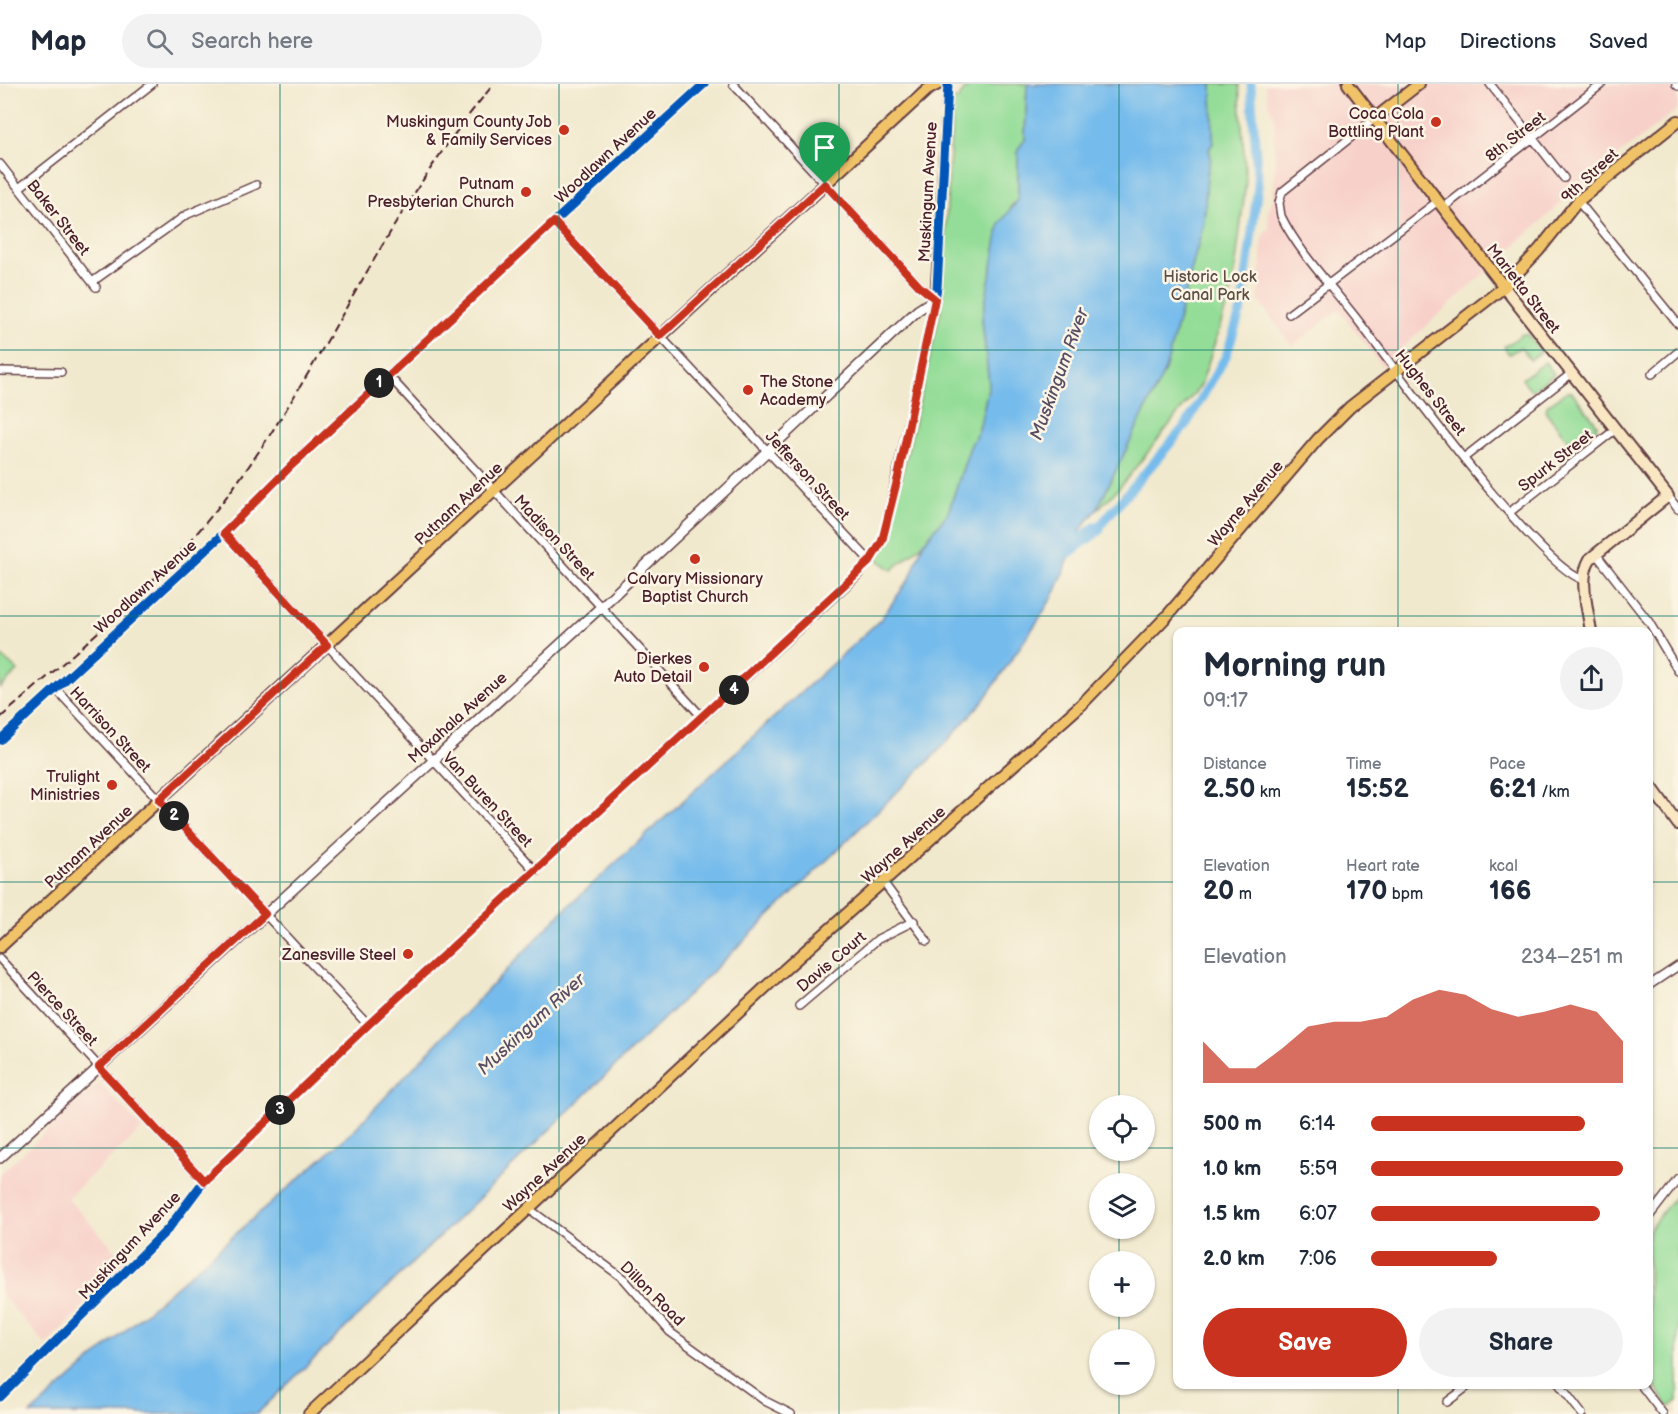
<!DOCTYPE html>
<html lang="en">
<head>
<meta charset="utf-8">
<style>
	body { margin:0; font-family:"Balsamiq Sans",sans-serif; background:#f2f2f3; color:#1f2937; height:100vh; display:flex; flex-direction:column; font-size:22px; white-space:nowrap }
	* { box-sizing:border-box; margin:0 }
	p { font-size:20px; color:#747a83 }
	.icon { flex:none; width:33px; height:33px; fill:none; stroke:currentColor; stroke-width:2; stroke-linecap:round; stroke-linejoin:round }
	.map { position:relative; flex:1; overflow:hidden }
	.details { position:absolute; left:1173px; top:543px; width:480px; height:762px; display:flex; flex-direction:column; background:#fff; border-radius:12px; box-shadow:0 2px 4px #0004 }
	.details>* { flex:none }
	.buttons { position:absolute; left:1089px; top:1011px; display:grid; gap:12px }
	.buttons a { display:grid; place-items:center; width:66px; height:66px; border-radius:50%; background:#fff; box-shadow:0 2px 4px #0004; font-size:30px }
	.pin { position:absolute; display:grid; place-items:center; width:51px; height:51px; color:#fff; margin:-62px -26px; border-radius:50% 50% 50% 0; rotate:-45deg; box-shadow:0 0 6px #0007 }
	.pin .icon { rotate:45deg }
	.km { position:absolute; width:30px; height:30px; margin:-15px; border-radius:50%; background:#222; color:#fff; font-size:16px; line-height:30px; text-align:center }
	.round { display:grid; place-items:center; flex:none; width:63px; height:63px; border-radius:32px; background:#f2f2f3 }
	.head { display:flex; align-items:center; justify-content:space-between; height:102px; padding:0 30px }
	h1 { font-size:33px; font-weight:700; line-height:45px }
	.figures { display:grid; grid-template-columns:repeat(3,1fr); gap:9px; height:102px; padding:6px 30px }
	.figures div { display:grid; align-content:center }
	.figures b { font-size:26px; font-weight:700 }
	.figures small { font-size:16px; font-weight:400 }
	.figures p { font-size:16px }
	.chart { height:168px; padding:12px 30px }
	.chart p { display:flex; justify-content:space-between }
	.chart svg { width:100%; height:108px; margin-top:6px; fill:#c8321e; opacity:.7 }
	.button { display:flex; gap:12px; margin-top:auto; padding:12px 30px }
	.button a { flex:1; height:69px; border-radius:36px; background:#c8321e; color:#fff; font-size:24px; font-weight:700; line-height:69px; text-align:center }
	.button a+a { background:#f2f2f3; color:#1f2937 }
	ul { padding:0 30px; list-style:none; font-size:20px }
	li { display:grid; grid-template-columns:96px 72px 1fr; align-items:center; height:45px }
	li i { height:15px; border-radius:8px; background:#c8321e }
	header { display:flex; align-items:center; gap:36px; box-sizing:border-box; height:84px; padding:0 30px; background:#fff; border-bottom:2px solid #e0e1e3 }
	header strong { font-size:28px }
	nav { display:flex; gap:33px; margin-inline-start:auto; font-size:21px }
	.search { width:420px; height:54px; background:#f2f2f3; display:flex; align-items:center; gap:15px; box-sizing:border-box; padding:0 21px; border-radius:33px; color:#747a83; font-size:22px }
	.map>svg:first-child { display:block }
</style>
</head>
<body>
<header>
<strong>Map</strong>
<div class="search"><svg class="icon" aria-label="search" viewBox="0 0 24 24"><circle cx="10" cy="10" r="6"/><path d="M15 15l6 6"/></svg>Search here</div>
<nav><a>Map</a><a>Directions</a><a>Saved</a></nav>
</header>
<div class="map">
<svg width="1678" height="1330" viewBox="0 0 1678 1330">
	<rect width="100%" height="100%" fill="#fcf5e5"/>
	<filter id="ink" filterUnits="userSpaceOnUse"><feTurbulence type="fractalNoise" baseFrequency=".0167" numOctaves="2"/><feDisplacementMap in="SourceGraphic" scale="12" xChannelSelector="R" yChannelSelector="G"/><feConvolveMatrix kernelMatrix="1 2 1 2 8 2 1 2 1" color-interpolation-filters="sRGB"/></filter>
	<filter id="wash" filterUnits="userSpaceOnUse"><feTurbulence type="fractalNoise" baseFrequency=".008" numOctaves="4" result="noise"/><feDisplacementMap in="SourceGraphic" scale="24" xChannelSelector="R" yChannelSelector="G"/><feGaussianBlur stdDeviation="1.35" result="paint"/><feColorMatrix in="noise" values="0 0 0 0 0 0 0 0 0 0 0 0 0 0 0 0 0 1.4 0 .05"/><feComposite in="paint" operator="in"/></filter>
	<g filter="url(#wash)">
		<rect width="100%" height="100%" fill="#f1e9cd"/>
		<path fill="#f7d0c9" d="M1265,0H1678V25L1589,94L1382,282L1339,225L1292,262L1258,216L1262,160L1265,147L1269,145L1268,126L1273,116L1275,83V33L1269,22Z
			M99,999L142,1045L67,1114L127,1179L46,1261L0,1209V1090Z"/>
		<path fill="#94dd98" stroke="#6f7e62" stroke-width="1.5" d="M970,0H1027L1025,56L1018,65V116L1011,122L982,235L989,300L979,346L970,363L948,429L923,460L892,486L877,475L888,451L941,225L953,15L957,16Z
			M1212,0H1239L1246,97L1233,202L1201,301L1121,402L1096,427L1165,286L1204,138L1207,90L1211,74L1209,65L1213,59Z
			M1523,250H1527L1541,268L1530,276L1521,263L1509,270L1504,263Z
			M1545,278L1554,290L1532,307L1522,295Z
			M1567,307L1572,308L1597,340L1596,345L1576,360H1571L1546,328L1547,322Z
			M0,571L18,587L0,604Z
			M1678,1108V1317L1669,1323L1649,1294L1648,1147Z"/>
		<path fill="#75bbec" stroke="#606d8c" stroke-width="1.5" d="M1027,0H1212L1213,59L1209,65L1211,74L1207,90L1204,138L1165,286L1096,427L1081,445L1056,507L1039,535L983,617L931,675L257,1330H30L352,1048L561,829L881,535L910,494L923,460L948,429L970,363L979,346L989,300L982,235L1000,139L1018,116V65L1025,56Z"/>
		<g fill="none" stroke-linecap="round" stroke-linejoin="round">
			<path stroke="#75bbec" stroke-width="9" d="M1097,445L1186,341L1226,272L1242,223L1258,102L1251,0"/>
			<path stroke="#75bbec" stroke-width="15" d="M1056,475L1097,445"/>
		</g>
	</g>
	<g filter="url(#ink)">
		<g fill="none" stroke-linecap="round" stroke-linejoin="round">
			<g stroke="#633d43" stroke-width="10">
				<path id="minor" d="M1490,0L1564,94
					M1676,0L1678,2
					M1374,35L1282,108L1279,119L1281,132C1299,169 1335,206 1360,239C1396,286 1539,484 1584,496
					M0,80L96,203
					M19,104L152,0
					M1578,117L1678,240
					M1443,124L1602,0
					M554,138L870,477
					M92,198L186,131L256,101
					M1289,230L1438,117
					M0,287L61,288
					M1652,290L1678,268
					M388,291L703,634
					M1465,373L1572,289
					M1668,412L1678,425
					M1510,428L1616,345
					M224,449L536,788
					M1596,470L1649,538L1678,587
					M55,604L368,941
					M0,656L224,449L292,381L388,291L704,0
					M883,798L927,857
					M0,875L204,1097
					M1648,902L1678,882
					M799,922L878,855L914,837
					M528,1124L624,1195L670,1248L765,1317L791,1330
					M1648,1134L1678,1095
					M1559,1300L1582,1330
					M1640,1300L1663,1330
					M0,1313L168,1145L204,1097L368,941L859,490L882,457L935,215L919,202L733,0
					M1447,1318L1471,1300"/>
			</g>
			<g stroke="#633d43" stroke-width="12">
				<path id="tertiary" d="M0,1074L601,523L918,226L935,215L948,0"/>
			</g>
			<g stroke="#633d43" stroke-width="14">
				<path id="secondary" d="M1504,203L1668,412L1590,475C1578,495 1588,525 1591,548
					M1648,698L1678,740"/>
			</g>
			<g stroke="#633d43" stroke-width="14">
				<path id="primary" d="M1348,0L1504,203
					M1374,35L1419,0
					M0,863L927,6L938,0
					M309,1330L784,886L1082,620L1167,532L1318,355L1350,323L1504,203L1539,166L1578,117L1678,37"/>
			</g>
			<use href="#minor" stroke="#fff" stroke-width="7"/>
			<use href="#tertiary" stroke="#fff" stroke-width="9"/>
			<use href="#secondary" stroke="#f9e7c3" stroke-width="10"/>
			<use href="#primary" stroke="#f1c369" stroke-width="10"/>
			<path stroke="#4a1f2b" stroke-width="2" stroke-dasharray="9 4.5" stroke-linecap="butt" d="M0,634C81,563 165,495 230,408C327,279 388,124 494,0"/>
			<g stroke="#fcf5e5" stroke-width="13">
				<path id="cycleway" d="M0,656L224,449L292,381L388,291L704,0
					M0,1313L168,1145L204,1097L368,941L870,477L882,457L898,393L937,204L948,0"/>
			</g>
			<use href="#cycleway" stroke="#0057b8" stroke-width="9"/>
		</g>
	</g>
	<g fill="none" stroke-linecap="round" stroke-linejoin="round" filter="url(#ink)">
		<g stroke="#fff" stroke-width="12">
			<path id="route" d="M825,100L919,202L935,215L898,393L882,457L870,477L368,941L204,1097L99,983L265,830L159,716L327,561L224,449L292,381L554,138L660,252Z"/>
		</g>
		<use href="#route" stroke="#c8321e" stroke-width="8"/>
	</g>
	<path fill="none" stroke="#0f766e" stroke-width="1.5" stroke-opacity="0.55" d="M280,0V1330M559,0V1330M839,0V1330M1119,0V1022M1398,0V548M0,266H1678M0,532H1678M0,798H1178M1648,798H1678M0,1064H1100M1144,1064H1178M1648,1064H1678M1119,1066V1100M1119,1144V1178M1119,1222V1256M1119,1300V1330M1398,1300V1330"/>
	<g fill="#c8321e" stroke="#fcf5e5" stroke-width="2">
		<circle cx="1436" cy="38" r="6"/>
		<circle cx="564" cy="46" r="6"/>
		<circle cx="526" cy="108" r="6"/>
		<circle cx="748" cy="306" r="6"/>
		<circle cx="695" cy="475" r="6"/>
		<circle cx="704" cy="583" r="6"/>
		<circle cx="112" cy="701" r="6"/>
		<circle cx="408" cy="870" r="6"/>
	</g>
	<g text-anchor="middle" stroke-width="5" stroke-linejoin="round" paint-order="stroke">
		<g font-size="16" fill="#4a1f2b" stroke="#fcf5e5" text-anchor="end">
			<text x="1424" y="35">Coca Cola<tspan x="1424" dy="18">Bottling Plant</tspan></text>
			<text x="552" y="43">Muskingum County Job<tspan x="552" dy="18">&amp; Family Services</tspan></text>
			<text x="514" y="105">Putnam<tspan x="514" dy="18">Presbyterian Church</tspan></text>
			<text x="760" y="303" text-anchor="start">The Stone<tspan x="760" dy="18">Academy</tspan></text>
			<text x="695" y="500" text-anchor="middle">Calvary Missionary<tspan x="695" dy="18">Baptist Church</tspan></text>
			<text x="692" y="580">Dierkes<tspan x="692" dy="18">Auto Detail</tspan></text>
			<text x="100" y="698">Trulight<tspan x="100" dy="18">Ministries</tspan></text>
			<text x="396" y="876">Zanesville Steel</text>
		</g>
		<g font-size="16" fill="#4a1f2b" stroke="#fcf5e5">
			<text transform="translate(1515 52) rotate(-38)" y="6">8th Street</text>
			<text transform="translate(605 71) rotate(-43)" y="6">Woodlawn Avenue</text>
			<text transform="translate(1589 91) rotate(-43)" y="6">9th Street</text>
			<text transform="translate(927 108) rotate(-87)" y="6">Muskingum Avenue</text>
			<text transform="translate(59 133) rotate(52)" y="6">Baker Street</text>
			<text transform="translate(1524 204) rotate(52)" y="6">Marietta Street</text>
			<text transform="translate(1431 308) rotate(52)" y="6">Hughes Street</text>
			<text transform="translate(1555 376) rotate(-38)" y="6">Spurk Street</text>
			<text transform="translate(808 391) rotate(47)" y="6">Jefferson Street</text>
			<text transform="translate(458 419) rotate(-43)" y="6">Putnam Avenue</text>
			<text transform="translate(1245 419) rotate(-50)" y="6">Wayne Avenue</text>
			<text transform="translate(555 453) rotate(47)" y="6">Madison Street</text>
			<text transform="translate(145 502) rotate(-42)" y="6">Woodlawn Avenue</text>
			<text transform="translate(457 633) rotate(-42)" y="6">Moxahala Avenue</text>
			<text transform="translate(111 645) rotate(47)" y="6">Harrison Street</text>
			<text transform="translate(488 715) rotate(47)" y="6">Van Buren Street</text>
			<text transform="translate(903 760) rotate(-42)" y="6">Wayne Avenue</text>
			<text transform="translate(88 762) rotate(-43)" y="6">Putnam Avenue</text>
			<text transform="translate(831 877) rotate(-40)" y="6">Davis Court</text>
			<text transform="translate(63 924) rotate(47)" y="6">Pierce Street</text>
			<text transform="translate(544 1088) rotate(-43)" y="6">Wayne Avenue</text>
			<text transform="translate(129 1161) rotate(-47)" y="6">Muskingum Avenue</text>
			<text transform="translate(653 1209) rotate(45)" y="6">Dillon Road</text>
		</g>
		<g font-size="16" fill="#5c4e46" stroke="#fcf5e5">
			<text x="1210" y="198">Historic Lock<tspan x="1210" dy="18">Canal Park</tspan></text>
		</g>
		<g font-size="18" font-style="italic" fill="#574e65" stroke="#fcf5e5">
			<text transform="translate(1059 290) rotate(-70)" y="6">Muskingum River</text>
			<text transform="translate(531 940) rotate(-43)" y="6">Muskingum River</text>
		</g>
	</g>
</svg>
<div class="buttons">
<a><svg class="icon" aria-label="locate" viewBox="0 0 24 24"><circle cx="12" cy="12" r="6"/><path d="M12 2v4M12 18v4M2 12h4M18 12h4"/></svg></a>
<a><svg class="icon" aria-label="layers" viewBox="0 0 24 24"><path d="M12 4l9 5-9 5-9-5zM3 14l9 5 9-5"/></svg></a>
<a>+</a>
<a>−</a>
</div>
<div class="pin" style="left:825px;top:100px;background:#1e9e55"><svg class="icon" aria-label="arrive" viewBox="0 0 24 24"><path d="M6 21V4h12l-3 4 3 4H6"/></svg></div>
<b class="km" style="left:379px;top:299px">1</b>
<b class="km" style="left:174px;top:732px">2</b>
<b class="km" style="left:280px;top:1026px">3</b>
<b class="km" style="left:734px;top:606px">4</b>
<section class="details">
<div class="head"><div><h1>Morning run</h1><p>09:17</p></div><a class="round"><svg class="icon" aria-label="share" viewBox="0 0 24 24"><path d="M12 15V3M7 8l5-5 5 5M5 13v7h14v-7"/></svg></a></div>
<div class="figures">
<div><p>Distance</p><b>2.50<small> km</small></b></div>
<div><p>Time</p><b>15:52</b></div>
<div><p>Pace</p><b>6:21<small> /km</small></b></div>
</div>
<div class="figures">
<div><p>Elevation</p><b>20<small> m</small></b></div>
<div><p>Heart rate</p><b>170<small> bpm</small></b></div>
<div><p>kcal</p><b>166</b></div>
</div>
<div class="chart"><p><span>Elevation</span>234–251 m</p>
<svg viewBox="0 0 160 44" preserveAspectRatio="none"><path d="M0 44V27L10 38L20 38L30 30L40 21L50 19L60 19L70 17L80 10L90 6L100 8L110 14L120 17L130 15L140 12L150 15L160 27V44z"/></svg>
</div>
<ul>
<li><b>500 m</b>6:14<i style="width:85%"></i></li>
<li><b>1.0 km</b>5:59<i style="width:100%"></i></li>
<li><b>1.5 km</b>6:07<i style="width:91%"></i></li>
<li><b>2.0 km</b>7:06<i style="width:50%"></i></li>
</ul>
<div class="button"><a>Save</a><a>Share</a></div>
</section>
</div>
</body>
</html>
